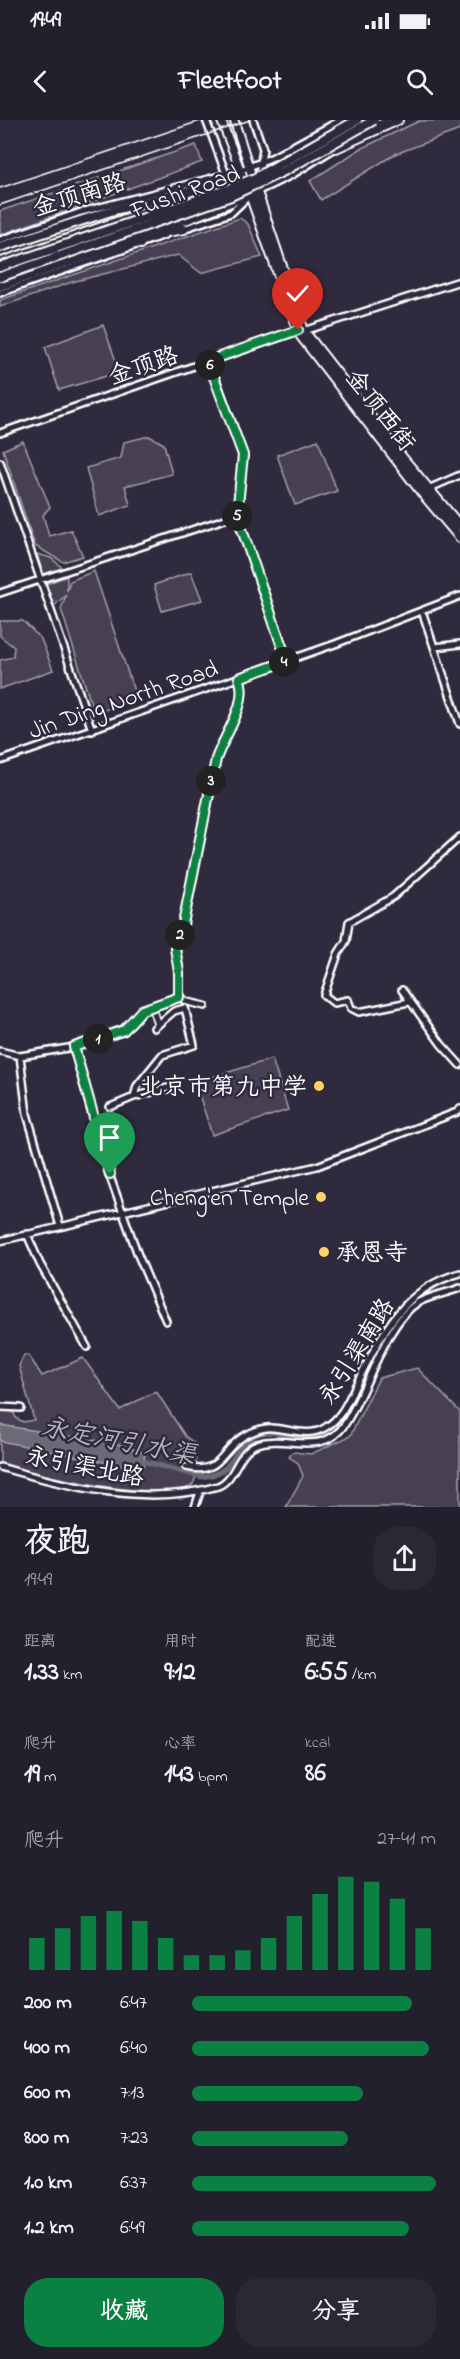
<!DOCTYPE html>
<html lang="zh">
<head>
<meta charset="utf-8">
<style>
	body { margin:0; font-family:"Indie Flower","LXGW WenKai TC",sans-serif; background:#2b2836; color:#f1f3f6; height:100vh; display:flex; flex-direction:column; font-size:22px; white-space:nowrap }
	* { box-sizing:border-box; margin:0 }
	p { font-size:20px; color:#a3a3aa }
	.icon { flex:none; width:33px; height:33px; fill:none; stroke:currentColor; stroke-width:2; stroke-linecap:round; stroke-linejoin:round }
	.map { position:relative; height:1387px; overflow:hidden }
	.side { display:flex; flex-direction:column; background:#23202e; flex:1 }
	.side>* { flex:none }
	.pin { position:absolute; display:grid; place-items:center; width:51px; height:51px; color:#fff; margin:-62px -26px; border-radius:50% 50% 50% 0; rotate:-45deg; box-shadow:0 0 6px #0007 }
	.pin .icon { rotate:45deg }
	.km { position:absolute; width:30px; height:30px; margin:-15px; border-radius:50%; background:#222; color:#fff; font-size:16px; line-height:30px; text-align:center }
	.round { display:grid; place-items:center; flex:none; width:63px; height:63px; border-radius:24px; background:#2b2836 }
	.head { display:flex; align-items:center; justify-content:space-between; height:102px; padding:0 24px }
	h1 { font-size:33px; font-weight:800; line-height:45px }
	.figures { display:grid; grid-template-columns:repeat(3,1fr); gap:9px; height:102px; padding:6px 24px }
	.figures div { display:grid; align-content:center }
	.figures b { font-size:26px; font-weight:800 }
	.figures small { font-size:16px; font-weight:400 }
	.figures p { font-size:16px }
	.chart { height:168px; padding:12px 24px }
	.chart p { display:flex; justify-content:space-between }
	.chart svg { width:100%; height:108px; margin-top:6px; stroke:#0b8043; stroke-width:6 }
	.action { display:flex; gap:12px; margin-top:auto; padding:12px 24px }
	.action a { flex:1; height:69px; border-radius:24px; background:#0b8043; color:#fff; font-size:24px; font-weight:800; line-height:69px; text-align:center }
	.action a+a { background:#2b2836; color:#f1f3f6 }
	ul { padding:0 24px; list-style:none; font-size:20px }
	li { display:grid; grid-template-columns:96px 72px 1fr; align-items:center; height:45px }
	li i { height:15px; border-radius:8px; background:#0b8043 }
	.status { display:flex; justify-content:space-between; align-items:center; height:42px; padding:0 30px; background:#23202e; direction:ltr }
	.status svg { height:16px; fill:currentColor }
	header { display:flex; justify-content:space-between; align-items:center; height:78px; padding:0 24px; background:#23202e; font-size:27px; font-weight:800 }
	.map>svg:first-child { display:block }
</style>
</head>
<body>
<div class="status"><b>19:49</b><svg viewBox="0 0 49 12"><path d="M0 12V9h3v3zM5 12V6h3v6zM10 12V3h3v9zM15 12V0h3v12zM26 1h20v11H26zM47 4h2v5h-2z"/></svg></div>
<header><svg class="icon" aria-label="back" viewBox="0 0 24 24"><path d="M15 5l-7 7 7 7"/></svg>Fleetfoot<svg class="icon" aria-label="search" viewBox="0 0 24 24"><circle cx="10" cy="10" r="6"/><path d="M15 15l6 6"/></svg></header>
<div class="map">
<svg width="460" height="1387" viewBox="0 0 460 1387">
	<rect width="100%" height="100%" fill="#2f2a3d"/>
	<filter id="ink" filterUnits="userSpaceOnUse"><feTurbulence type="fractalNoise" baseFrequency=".0167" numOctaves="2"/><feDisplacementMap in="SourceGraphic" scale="12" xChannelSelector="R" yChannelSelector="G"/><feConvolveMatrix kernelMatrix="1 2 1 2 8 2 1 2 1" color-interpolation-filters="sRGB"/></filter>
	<g filter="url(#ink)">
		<path fill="#464152" stroke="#a2a0a8" stroke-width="1.5" d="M460,0V10L395,34L321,80L310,61L360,29L419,1Z
			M196,25L202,42L0,115V91Z
			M240,98L248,104L262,137L201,153L178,135L72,162L0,187V180Z
			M103,205L120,252L59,270L45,227Z
			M149,316L164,324L172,354L125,366L130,385L99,396L86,348L121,338L124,322Z
			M318,320L337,371L295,385L277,335Z
			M23,321L50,387L43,395L49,416L71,410L83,436L63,442L35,426L3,330Z
			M37,434L51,438L64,449L43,454Z
			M94,451L137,580L94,593L61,489L66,475L54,486L46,464L67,456V471L70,461Z
			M191,452L202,480L162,491L154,465Z
			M0,501H23L41,519L53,550L0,569V540L13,537L14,527L0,516Z
			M272,939L288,990L212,1015L195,962Z
			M24,1235L29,1236L42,1256L83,1238L120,1290L156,1271L185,1316L194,1323C195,1335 199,1353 193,1364C177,1387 28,1352 0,1344V1289L13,1291L16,1298L23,1302L34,1300L19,1246Z
			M417,1248L460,1292V1387H286L303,1356L298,1343L289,1337L293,1332L311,1334L350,1316L379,1258Z"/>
		<path fill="#6d6a77" stroke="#a7a6ad" stroke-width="1.5" d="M0,1305L118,1324L145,1333L143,1347L118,1345L0,1321Z"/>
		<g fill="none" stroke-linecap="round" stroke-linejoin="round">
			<path stroke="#6d6a77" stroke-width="5" d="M405,1188C422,1174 438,1162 460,1156
				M383,1223L392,1205
				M139,1340L202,1357C237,1353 230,1329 254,1316C263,1310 275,1313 285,1314C294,1315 305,1317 313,1316C345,1311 358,1273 370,1248"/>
			<g stroke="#fff" stroke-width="10">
				<path id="minor" d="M206,0L226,54
					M253,0L263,29L259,55
					M355,16L386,0
					M183,109L231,93L250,75L292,55L337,27
					M0,120L81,92L239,51L273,37L341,0
					M0,173L165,115
					M304,211L460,161
					M209,241L243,335L237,395L287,541
					M0,313L298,210
					M0,342L92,610
					M428,369L460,355
					M0,473L237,395
					M422,491L460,604
					M435,527L460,524
					M0,641L335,524L460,476
					M402,870L442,925L460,945
					M179,877V851L175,828L183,805L216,639C224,615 250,582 239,558
					M179,877L188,882L205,886
					M409,882L359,892L351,888L348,880L334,883L324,875L338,834L346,821L349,802L393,777L460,717
					M152,887L158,905
					M74,927L109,1054L138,1135L166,1201
					M0,931L20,936L74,927L124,911L143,890L179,877
					M20,936L27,994L60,1106
					M134,977L137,966L162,935L194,925L185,888L174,891L154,908
					M110,987L134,977L171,967
					M27,1114L40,1144L87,1227
					M0,1121L317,1046L457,992L460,989
					M0,1287L21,1288
					M0,1347C68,1367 148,1387 218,1366C236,1359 237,1331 257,1324C288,1314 322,1338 345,1304C367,1271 385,1204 417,1183C429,1176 447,1173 460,1168
					M186,1347C223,1356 220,1328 246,1315C254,1311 263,1307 272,1308C290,1309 310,1318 326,1307C341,1298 347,1283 355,1267C380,1217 401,1169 460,1153
					M195,1387L200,1372"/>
			</g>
			<g stroke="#fff" stroke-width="11">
				<path id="major" d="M221,0L247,67
					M234,0L257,72
					M136,112L179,103L250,75
					M0,142L189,76L239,51"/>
			</g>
			<g stroke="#fff" stroke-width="12">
				<path id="highway" d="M336,28L398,0
					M257,72L304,211L402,337L460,406
					M250,75L300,215L422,373L460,418
					M131,121L150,115L184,109
					M0,127L114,90L210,66
					M0,166L127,122L140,124"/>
			</g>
			<use href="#minor" stroke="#2f2a3d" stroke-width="5"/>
			<use href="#major" stroke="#2f2a3d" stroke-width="7"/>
			<use href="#highway" stroke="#2f2a3d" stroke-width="8"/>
			<path stroke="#fff" stroke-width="1.5" d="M0,68L203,0
				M0,85L250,0"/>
			<g stroke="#fff" stroke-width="12" stroke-linecap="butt">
				<path id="highway-bridge" d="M0,147L229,69L255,58L357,0
					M0,157L231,76L284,51L374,0"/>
			</g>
			<use href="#highway-bridge" stroke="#2f2a3d" stroke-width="8"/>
		</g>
	</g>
	<g fill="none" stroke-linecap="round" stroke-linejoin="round" filter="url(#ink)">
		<g stroke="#fff" stroke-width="12">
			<path id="route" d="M110,1054L74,927L124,910L142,890L179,877V852L175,828L183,804L216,639C224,615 250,582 239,558L287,541L237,395L243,335L208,241L298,210"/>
		</g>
		<use href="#route" stroke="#0b8043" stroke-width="8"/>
	</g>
	<g fill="#ffd166" stroke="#2f2a3d" stroke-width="2">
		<circle cx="319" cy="966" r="6"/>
		<circle cx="321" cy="1077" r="6"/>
		<circle cx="324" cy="1132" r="6"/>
	</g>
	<g text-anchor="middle" stroke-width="5" stroke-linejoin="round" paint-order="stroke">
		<g font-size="24" fill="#fff" stroke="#2f2a3d">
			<text transform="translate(185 71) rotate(-20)" y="8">Fushi Road</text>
			<text transform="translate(79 74) rotate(-17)" y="8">金顶南路</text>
			<text transform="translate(143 245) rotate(-19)" y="8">金顶路</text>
			<text transform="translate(381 290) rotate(52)" y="8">金顶西街</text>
			<text transform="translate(123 579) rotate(-19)" y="8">Jin Ding North Road</text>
			<text transform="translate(356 1231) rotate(-58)" y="8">永引渠南路</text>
			<text transform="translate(85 1346) rotate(11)" y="8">永引渠北路</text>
		</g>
		<g font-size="24" fill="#fff" stroke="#2f2a3d" text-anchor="end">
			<text x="307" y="974">北京市第九中学</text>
			<text x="309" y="1085">Cheng'en Temple</text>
			<text x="336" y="1140" text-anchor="start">承恩寺</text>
		</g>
		<g font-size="26" font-style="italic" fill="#b6b4bb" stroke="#2f2a3d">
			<text transform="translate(119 1320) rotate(11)" y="9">永定河引水渠</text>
		</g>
	</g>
</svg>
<div class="pin" style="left:110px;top:1054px;background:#1e9e55"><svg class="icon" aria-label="arrive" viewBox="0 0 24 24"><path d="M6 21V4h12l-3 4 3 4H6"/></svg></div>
<div class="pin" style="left:298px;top:210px;background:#d93025"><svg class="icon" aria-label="check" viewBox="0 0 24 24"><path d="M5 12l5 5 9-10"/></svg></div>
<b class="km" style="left:98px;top:919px">1</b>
<b class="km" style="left:180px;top:815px">2</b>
<b class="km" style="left:211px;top:661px">3</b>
<b class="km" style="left:284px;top:542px">4</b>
<b class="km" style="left:237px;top:396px">5</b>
<b class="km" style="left:210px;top:245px">6</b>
</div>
<section class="side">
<div class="head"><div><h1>夜跑</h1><p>19:49</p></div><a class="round"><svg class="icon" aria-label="share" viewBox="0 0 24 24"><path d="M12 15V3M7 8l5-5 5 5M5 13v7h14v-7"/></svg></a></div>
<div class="figures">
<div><p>距离</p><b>1.33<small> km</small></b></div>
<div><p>用时</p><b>9:12</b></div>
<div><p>配速</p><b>6:55<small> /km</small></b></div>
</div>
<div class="figures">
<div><p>爬升</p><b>19<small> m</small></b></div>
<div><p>心率</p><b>143<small> bpm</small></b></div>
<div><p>kcal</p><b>86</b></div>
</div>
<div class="chart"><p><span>爬升</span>27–41 m</p>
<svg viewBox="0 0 160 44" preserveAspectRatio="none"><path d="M5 44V31M15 44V27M25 44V22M35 44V20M45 44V24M55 44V31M65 44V38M75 44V38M85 44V36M95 44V31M105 44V22M115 44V13M125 44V6M135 44V8M145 44V15M155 44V27"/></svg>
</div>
<ul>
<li><b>200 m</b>6:47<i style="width:90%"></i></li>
<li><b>400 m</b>6:40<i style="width:97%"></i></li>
<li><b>600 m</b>7:13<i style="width:70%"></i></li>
<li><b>800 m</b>7:23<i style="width:64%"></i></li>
<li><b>1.0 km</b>6:37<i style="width:100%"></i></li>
<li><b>1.2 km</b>6:49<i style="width:89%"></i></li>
</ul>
<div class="action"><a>收藏</a><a>分享</a></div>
</section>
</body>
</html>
